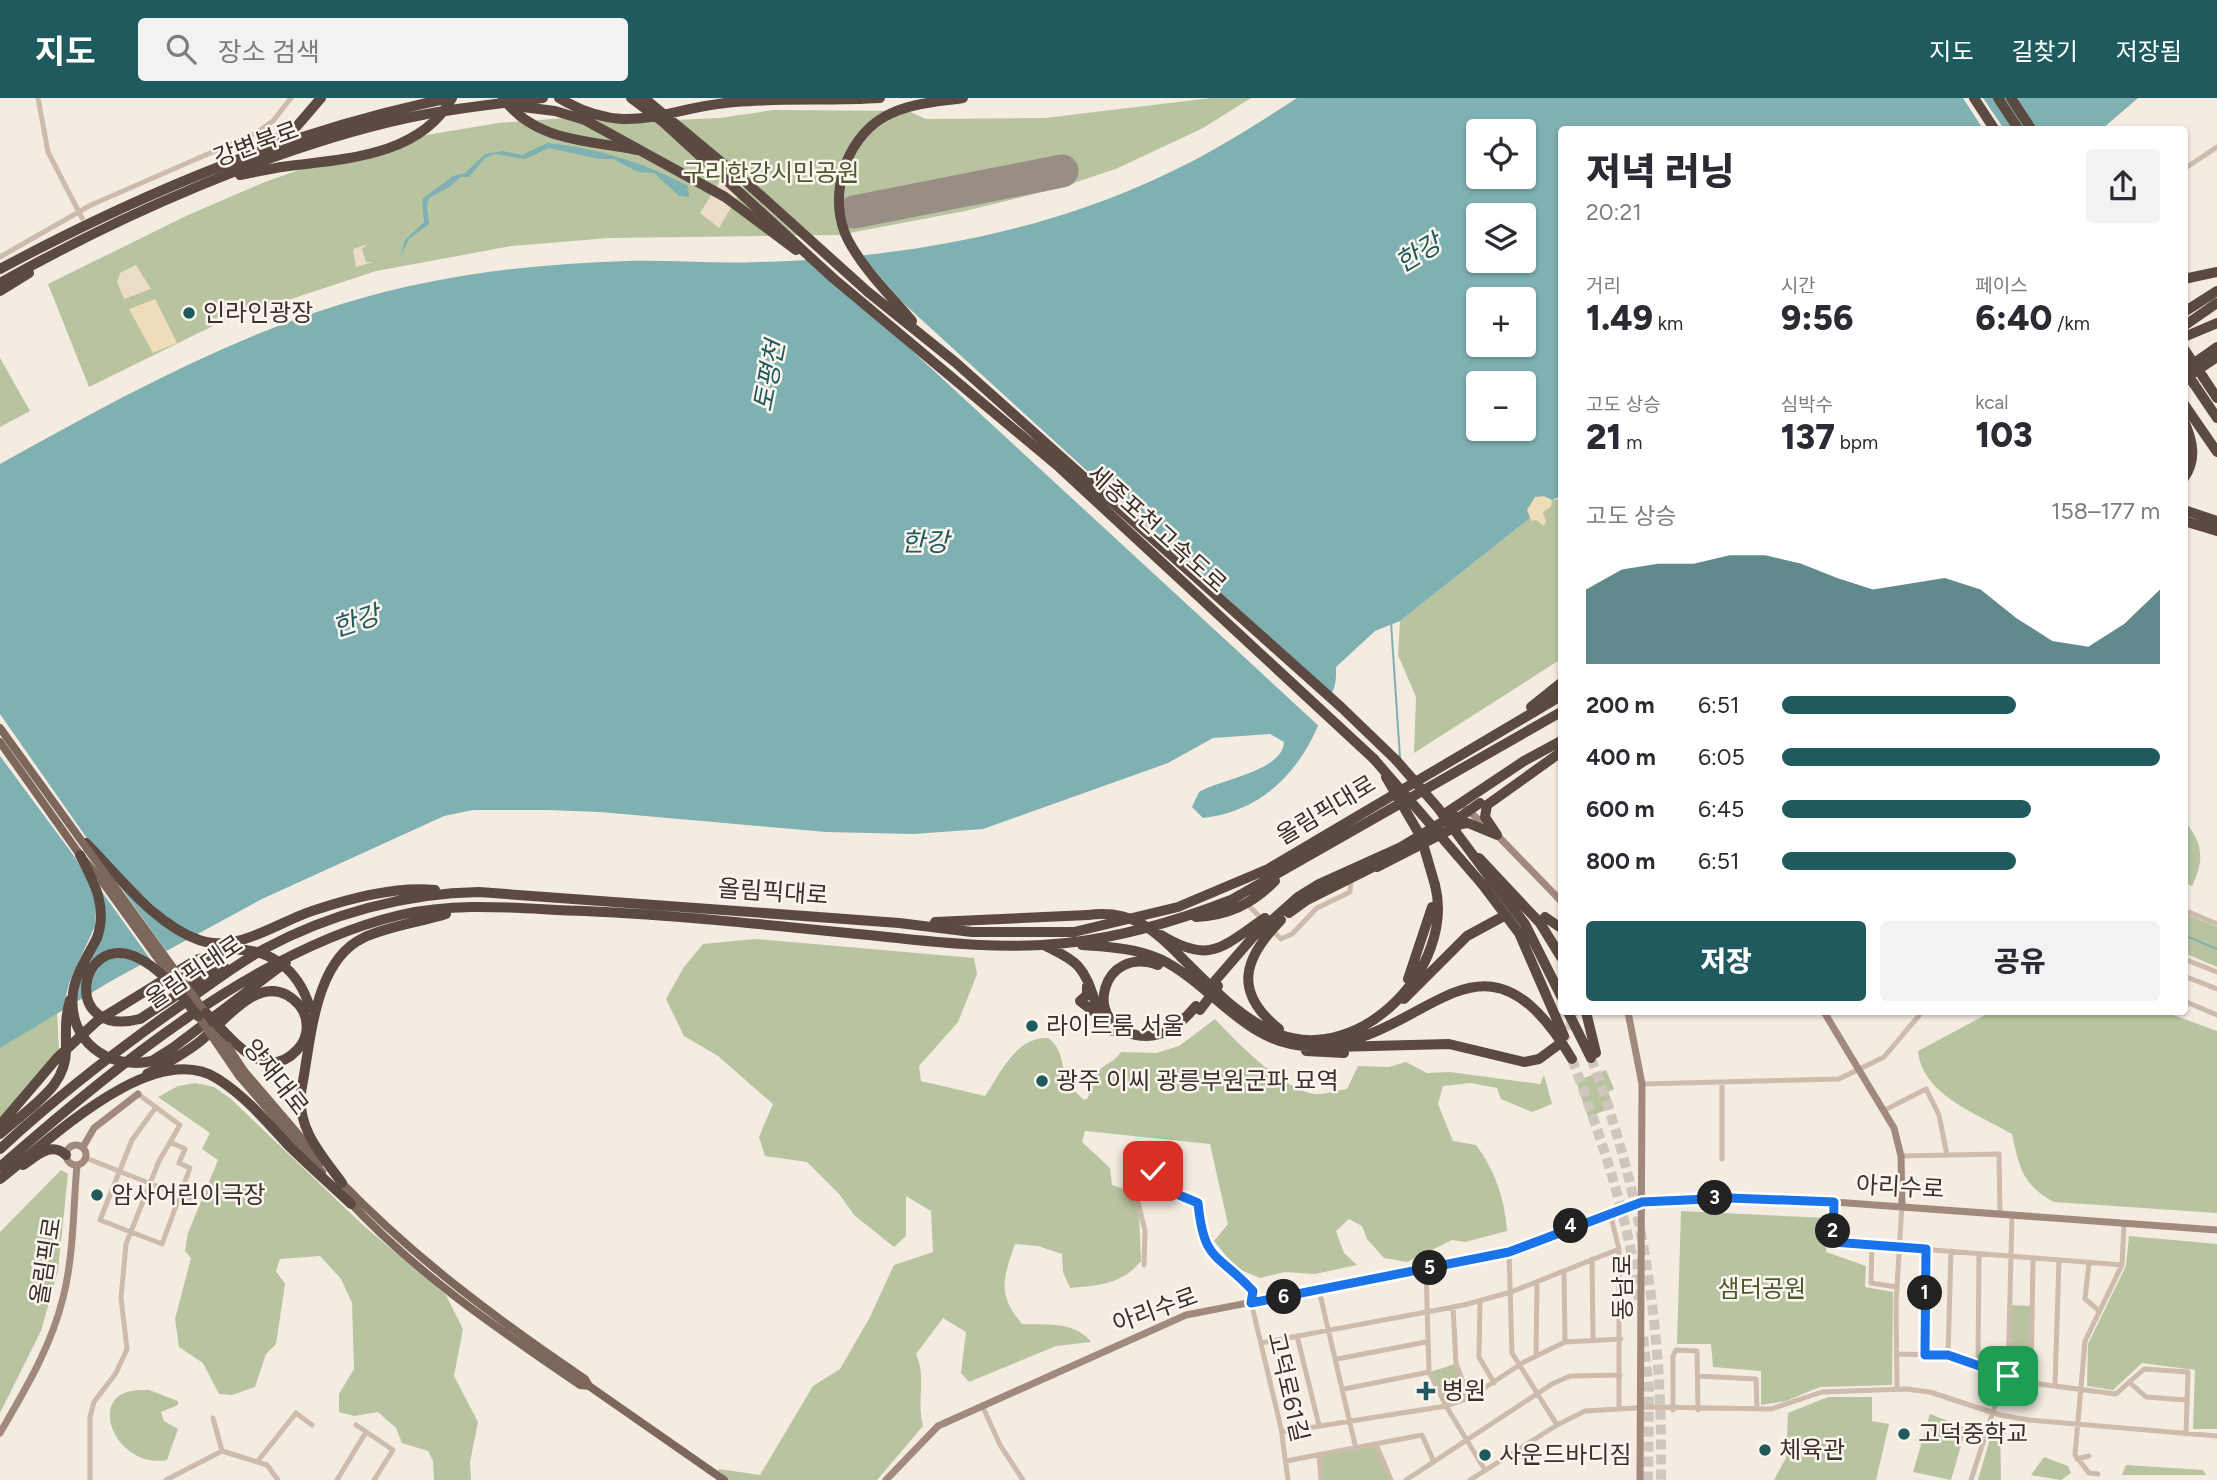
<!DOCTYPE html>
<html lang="ko">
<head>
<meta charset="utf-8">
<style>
	body { margin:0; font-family:Figtree,"Noto Sans KR",sans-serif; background:#f2f2f3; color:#2b2b33; height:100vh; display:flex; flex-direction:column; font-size:26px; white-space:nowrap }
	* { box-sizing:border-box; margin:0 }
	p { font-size:23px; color:#7c7c81 }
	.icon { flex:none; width:38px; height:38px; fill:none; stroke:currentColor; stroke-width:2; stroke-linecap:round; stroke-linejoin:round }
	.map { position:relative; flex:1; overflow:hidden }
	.side { position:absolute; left:1558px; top:28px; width:630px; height:889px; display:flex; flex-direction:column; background:#fff; border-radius:7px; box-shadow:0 2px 5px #0004 }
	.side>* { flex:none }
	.controls { position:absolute; left:1466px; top:21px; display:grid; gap:14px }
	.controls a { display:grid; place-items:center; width:70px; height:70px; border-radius:7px; background:#fff; box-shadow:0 2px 5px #0004; font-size:35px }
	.pin { position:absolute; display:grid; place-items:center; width:60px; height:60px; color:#fff; margin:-30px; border-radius:14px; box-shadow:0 4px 10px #0006 }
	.km { position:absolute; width:35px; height:35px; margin:-18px; border-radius:50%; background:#222; color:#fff; font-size:19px; line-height:35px; text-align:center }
	.round { display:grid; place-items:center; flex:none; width:74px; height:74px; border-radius:7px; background:#f2f2f3 }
	.overview { display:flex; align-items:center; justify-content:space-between; height:119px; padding:0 28px }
	h1 { font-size:38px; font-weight:800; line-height:52px }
	.figures { display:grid; grid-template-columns:repeat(3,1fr); gap:10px; height:119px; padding:7px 28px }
	.figures div { display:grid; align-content:center }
	.figures b { font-size:35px; font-weight:800 }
	.figures small { font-size:19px; font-weight:400 }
	.figures p { font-size:19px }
	.chart { height:196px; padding:14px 28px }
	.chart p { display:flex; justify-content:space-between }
	.chart svg { width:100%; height:126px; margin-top:7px; fill:#1f5a5e; opacity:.7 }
	.cta { display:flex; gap:14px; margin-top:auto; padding:14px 28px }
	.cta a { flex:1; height:80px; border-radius:7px; background:#1f5a5e; color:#fff; font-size:28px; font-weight:800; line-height:80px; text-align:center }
	.cta a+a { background:#f2f2f3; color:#2b2b33 }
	ul { padding:0 28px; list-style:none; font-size:23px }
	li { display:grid; grid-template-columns:112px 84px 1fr; align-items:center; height:52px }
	li i { height:18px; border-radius:9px; background:#1f5a5e }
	header { display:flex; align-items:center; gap:42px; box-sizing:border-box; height:98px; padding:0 35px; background:#1f5a5e; color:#fff }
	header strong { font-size:33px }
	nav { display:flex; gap:38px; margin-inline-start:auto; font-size:24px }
	.search { width:490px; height:63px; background:#f2f2f3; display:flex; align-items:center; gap:18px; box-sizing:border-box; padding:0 24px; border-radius:7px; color:#7c7c81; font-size:26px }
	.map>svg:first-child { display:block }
</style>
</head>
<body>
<header>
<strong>지도</strong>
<div class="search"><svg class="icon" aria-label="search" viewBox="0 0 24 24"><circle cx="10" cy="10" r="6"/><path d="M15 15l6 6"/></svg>장소 검색</div>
<nav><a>지도</a><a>길찾기</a><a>저장됨</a></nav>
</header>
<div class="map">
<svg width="2217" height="1382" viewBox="0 0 2217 1382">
	<rect width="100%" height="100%" fill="#f4ebe1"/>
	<path fill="#b8c4a0" d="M1211,0H1251L1203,30L1118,70L1062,89L965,113L839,137L609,140L512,148L376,173L221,224L89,289L48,186L186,118L265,84L333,60L409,40L498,25L592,18L628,24L720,20L774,12L908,13L926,21L1045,20Z
		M0,260L30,313L0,329Z
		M1544,398L1552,402L1561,401V561L1414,655L1416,599L1398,557L1400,523L1530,420L1527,412L1535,399Z
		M2184,723C2203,744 2205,762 2192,788L2184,784Z
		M2184,815L2217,829V869L2184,855Z
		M755,841L974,860L977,876L958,924L919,968L921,983L985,998C1001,975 1015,939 1048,940C1063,951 1061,965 1066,980C1069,989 1078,996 1084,1002L1088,1000C1091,989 1093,976 1103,969C1111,963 1115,963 1121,954L1156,955L1179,948L1215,921C1236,944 1283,991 1314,996C1324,997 1337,992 1347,991L1358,968L1389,969L1406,964L1427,975L1450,974L1540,986L1544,977L1552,1006L1532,1014L1501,1001L1497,990L1471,985L1443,988L1438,1006L1453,1043L1476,1047C1495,1072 1505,1102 1507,1133L1465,1144L1452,1142L1407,1164L1384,1160L1367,1141L1362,1128L1349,1121L1336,1133L1344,1155L1357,1167L1315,1176L1285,1174L1260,1180L1236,1170L1214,1143L1228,1126L1210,1046L1085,1033L1082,1044L1110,1070L1112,1087L1132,1094L1139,1116L1141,1163C1121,1187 1099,1187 1070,1190L1063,1174L1062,1156L1038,1148L1015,1146C1003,1181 997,1196 1022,1226C1046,1227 1075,1223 1091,1244L1056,1248L969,1284L961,1275L966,1234L943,1220L916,1256C927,1282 916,1301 923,1328L877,1382H716L719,1371L760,1377L813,1288L840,1271L869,1221L894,1167L933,1154L931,1113L906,1098V1138L894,1149L854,1117L840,1097L807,1064L765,1058L759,1039L773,1006L718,958L684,938L666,901L684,869L703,846Z
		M57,914L59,952L0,1022V950Z
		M1991,914H2165L2217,933V1115L2054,1104C2022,1087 2019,1068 2012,1036C1978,1016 1922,997 1918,953Z
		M1606,972L1614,991L1608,994L1614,1009L1588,1019L1576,983Z
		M195,985L214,989L231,1001L365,1129L446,1197L463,1231L454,1278L478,1324L470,1364L471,1382H434L433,1363L428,1353L402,1345L396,1330L378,1314L354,1318L339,1314V1296L354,1271L352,1205L341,1181L320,1158L280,1161L276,1173L285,1186L276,1246L266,1256L255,1289L232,1297L219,1296L203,1265L179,1249L175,1221L191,1160L185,1153L188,1135L218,1062L202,1051L210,1035L158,999L178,988Z
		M61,1072L68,1076L58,1172L41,1233L0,1315V1134Z
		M1681,1113L1827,1120L1826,1154L1866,1168L1865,1189L1893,1194L1892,1287L1820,1289L1786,1303L1761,1307V1273L1713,1269L1711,1246H1677Z
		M2129,1138L2217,1146V1331H2193L2195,1272L2142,1265L2113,1292L2087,1288L2088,1246L2126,1168Z
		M2009,1207L2032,1208L2031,1253L2008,1252Z
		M1455,1266L1467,1298L1443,1306L1430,1274Z
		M149,1292L178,1303V1307L161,1314L164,1323L178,1331L167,1362C119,1371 89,1306 127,1294C134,1292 142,1292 149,1292Z
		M1828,1299H1872V1323L1889,1326L1876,1382H1774L1786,1360L1788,1315Z
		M1930,1316L1966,1330L1951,1382L1913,1374Z
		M1994,1327L2000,1329L2001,1382H1978Z
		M1376,1346L1391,1382H1321L1319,1357Z
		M2044,1359L2068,1368L2071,1375L2061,1382L2031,1377Z
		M2126,1367L2203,1372L2206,1377H2122Z"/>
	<path fill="#efdcb8" d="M155,201L177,245L153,255L129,211Z
		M1544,398L1552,402L1551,409L1543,414L1546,424L1544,428L1536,422L1532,423L1527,412L1535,399Z"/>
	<path fill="#ecdcc8" d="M725,75L745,86L719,130L700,115Z
		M368,146L362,151L366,164H373L356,169L353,151Z
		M136,167L151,191L124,201L117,184L120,175Z"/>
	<path fill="#7fb0b2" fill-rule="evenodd" d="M1297,0H2138L2102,31L1561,32V398L1552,402L1544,398L1535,399L1527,412L1530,420L1400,523L1375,533L1336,569C1337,594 1331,593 1323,615C1303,671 1264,713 1203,720L1192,709L1199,694C1221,681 1283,673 1284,644L1270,636L1213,640L1168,665L983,731L913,736L826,734L600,714L547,712H473L444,718L262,801L111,883L0,950V366C139,289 271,215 429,184C494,171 561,165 627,163C671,162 715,166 758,164C894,161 1036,137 1160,79C1208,57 1253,29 1297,0ZM1479,33H1524V79H1479ZM1479,117H1524V163H1479ZM1479,201H1524V247H1479ZM1479,285H1524V331H1479Z
		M547,45C597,50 645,65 688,88L689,99L679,98L654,75L638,74L613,61H599L549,50L525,61L495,56L485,60L469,79H460L451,88L429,100L427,108L429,126L409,141L400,159L405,142L424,124L422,101L453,78L465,75L485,56L503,53L522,57Z"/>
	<path fill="#f4ebe1" d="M1963,0H1983L2004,31H1983Z
		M860,155L901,203L1335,599L1322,631L830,177L806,158Z
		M0,616L93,749L118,775L193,843L117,784L169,857L153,865L100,791L96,852L80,885L76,907L62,915L69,885L95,828L96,807L87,780L74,758L0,658Z"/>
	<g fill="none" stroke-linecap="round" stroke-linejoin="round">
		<path stroke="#7fb0b2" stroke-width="2" d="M1391,524L1400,660
			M2184,837L2217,851"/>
		<path stroke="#988e86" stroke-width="33" d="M854,114L1062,73"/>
		<path stroke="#cfc6bd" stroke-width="10" stroke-dasharray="10 5" stroke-linecap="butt" d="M1561,944L1568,935L1574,914
			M1591,960C1644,1100 1663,1233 1661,1382
			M1572,961C1601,1040 1629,1119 1639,1203
			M1643,1239L1649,1291L1648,1382"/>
		<path stroke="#cdbbac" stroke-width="5" d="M38,0L48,54L82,120
			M2184,71L2217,49
			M0,159L91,107L256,35L273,23L291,0
			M1247,806L1262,821
			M2184,812L2217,826
			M1271,831L1281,841L1292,836L1317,810L1350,794L1351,781
			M2184,861L2217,874
			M2184,878L2217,891
			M2184,903L2217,917
			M1722,984V1061
			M1642,986L1839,981L1884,959L1922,914
			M156,1009L132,1042L100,1122L162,1146L190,1070L179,1065L185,1051L170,1044
			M1885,1012L1926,991L1939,1017L1947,1057
			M1901,1058L1999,1056L2000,1115
			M86,1060L194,1103
			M1146,1069L1167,1083L1172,1095
			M1834,1104L1833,1144L2122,1167
			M1610,1115L1619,1151V1311
			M1872,1147L1871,1185L1897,1189
			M1509,1154L1512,1255L1557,1327
			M1592,1161L1593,1242
			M2089,1164L2085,1201L2098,1212
			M1144,1167L1145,1133L1137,1100L1169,1094L1197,1105C1205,1165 1216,1154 1253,1193L1251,1204L1281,1330L1288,1382
			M1426,1171L1429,1274L1446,1308L1485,1372
			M1564,1173L1565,1244
			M1319,1192L1356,1351
			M1480,1203L1479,1259L1494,1285
			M1453,1209L1456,1265L1469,1300
			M1297,1238L1319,1327
			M1261,1245L1464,1207L1511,1194L1619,1151
			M1897,1256L1948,1257L2031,1285L2116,1296L2144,1271L2188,1274L2186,1336
			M1536,1257L1537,1184
			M1925,1257L1926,1151
			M1948,1257L1951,1153
			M1337,1261L1426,1244
			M1978,1268L1979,1156
			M1698,1278L1756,1281L1757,1311
			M2129,1284L2146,1299L2186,1302
			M2031,1285L2033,1160
			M2055,1288L2059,1162
			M1344,1291L1429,1274
			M1897,1291L1896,1205L1902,1107
			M982,1307L1000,1347L1023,1382
			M1673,1312V1258L1676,1252L1697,1253L1698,1312
			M213,1320L222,1353L267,1367L278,1382
			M356,1327L393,1352L374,1382
			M1282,1334L1446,1308L1469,1300L1524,1264L1565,1244L1621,1241
			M1376,1346L1391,1382
			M1319,1357L1321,1382
			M2077,1361L2089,1358
			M1286,1363L1422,1337L1434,1364
			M257,1364L296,1315L312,1327
			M2098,1376L2089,1375L2075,1357L2085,1243L2122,1167L2124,1126
			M90,1382V1319L94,1304L116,1275L127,1251L121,1200L126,1146L159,1063L180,1027L138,996
			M166,1382L222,1353
			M337,1382L366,1334
			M1406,1382L1552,1286L1570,1278L1620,1277
			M1470,1382L1557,1327L1585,1313L1651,1309L1771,1311L1822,1294L1906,1291L1930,1294L2000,1317L2029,1322L2217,1338
			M1971,1382L1999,1295L2008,1278L2012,1116"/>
		<path stroke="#a18a7d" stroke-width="7" d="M1466,711L1497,737L1561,803
			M1628,914L1642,986L1640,1382
			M1824,914L1894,1030L1901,1058L1902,1107
			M66 1057a10 10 0 1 1 20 0a10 10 0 1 1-20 0Z
			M83,1049L94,1030L138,996
			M0,1335C25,1292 51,1249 63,1200C74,1157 73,1111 77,1067
			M886,1382L938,1328L1186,1217L1509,1154L1642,1104L1730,1100L1834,1104L2217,1132"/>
		<path stroke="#7d675c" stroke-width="8" d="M0,644L80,757L101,782
			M244,973L322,1064
			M239,978L322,1074
			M338,1081C414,1160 495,1220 585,1281L589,1288L724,1382
			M347,1101C415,1175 498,1231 580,1287L589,1288"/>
		<path stroke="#5c4a42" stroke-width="10" d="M559,0C629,42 665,9 735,4C784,0 832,3 880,0
			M631,0L663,24L833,180L1059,369L1374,661
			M644,0L748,86L868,194L955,264L1341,609L1396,662
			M1974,0L1995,32
			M1998,0L2019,32
			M2011,0L2032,32
			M514,8L555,13L585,22L725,99L796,152
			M266,47L297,28L321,0
			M240,77L281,69
			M0,171C142,95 291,32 450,0
			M2184,181L2217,174
			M0,185C119,118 274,49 407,20C451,10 498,6 543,0
			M0,193L29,175
			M2184,214L2217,193
			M912,223C890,197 864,172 848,142C827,101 844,42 884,19C908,5 936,4 963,0
			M2184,228L2217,205
			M2184,239L2217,225
			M2187,270L2217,249
			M2203,279L2217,300
			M2184,281L2217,259
			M2194,286L2217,320
			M2184,306L2217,354
			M2184,323C2193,343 2197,362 2184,380
			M2184,412L2217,423
			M2184,423L2217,433
			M1531,609L1561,585
			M1443,717L1524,663L1561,643
			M86,745C119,778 154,826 199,842C237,856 279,823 315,812C351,800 396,788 435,792
			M80,757C94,784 108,809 97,840
			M1479,760L1540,825L1561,859
			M1377,769L1461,726L1468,725L1497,737L1485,719L1487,707L1561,654
			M1490,780L1525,826L1561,898
			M1482,786L1519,835L1564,938
			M1289,815L1307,802L1383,764
			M1196,819C1229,817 1252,806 1275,783
			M1545,819L1561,830
			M935,824L1088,817
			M1161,837C1210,867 1222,849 1265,820
			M1044,847C1055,853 1069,858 1078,868C1095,887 1092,912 1111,933
			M1082,847C1109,849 1135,850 1160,861C1214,887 1247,950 1314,948C1429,945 1480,807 1572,961
			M1182,860C1211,888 1240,921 1278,936C1361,968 1456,868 1435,787
			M1158,867C1103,846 1080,925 1136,937C1163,942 1180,927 1196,908
			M1408,881L1432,809
			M1214,884L1253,839L1298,799L1319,786L1401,749L1454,717
			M1087,888V897L1080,903L1098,917
			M1404,901L1467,838L1502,819
			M1568,914L1591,960
			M1586,914L1596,955
			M140,921L203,880L225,870
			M1279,931C1232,893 1244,860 1281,822
			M1335,949L1449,946L1524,964L1539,961L1558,947
			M1306,953L1344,955
			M152,963L174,949L286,864
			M147,976C164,967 182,957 198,945C221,928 254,879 287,897C297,903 304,910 306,922C308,933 305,944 297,952C273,978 248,958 229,939
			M0,1027L57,960L97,923L196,862L226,852
			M0,1036L19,1020
			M0,1051C53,1002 108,959 167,917C199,895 230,870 264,851C329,816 406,795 479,794L899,825L972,834H1074L1178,809L1268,771L1561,598
			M23,1067C37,1058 51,1043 66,1057
			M0,1069C109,973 256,851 400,817C461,803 522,811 584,813C672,817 760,826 848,835C920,842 993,853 1066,845C1124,839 1177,823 1231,802L1561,614
			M0,1081C47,1045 153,939 218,981C246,999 266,1023 288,1047C308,1067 330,1086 351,1106
			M342,1085C321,1056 297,1031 301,994C311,945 313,864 363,840C385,829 421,824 446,816"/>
		<path stroke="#7d675c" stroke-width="8" d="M0,630L208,918
			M101,782L179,890
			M196,915L239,978
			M215,929L244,973"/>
		<path stroke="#5c4a42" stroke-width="10" d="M503,0C535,44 588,42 637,52
			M281,69C340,61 419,60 452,0
			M2184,251L2203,279
			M2184,272L2194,286
			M1374,661L1482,786
			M1396,662L1438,710L1490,780
			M1386,679L1421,739L1435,787
			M1457,721L1480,705
			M1088,817C1131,811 1154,831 1182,860
			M97,840C89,856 75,877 73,895C67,942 108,973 152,963
			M226,852C268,848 298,870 310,910
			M1200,912L1218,888
			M206,915L229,939
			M140,921C61,941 77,834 136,859C161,870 181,897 198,918
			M19,1020C42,1000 67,983 66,950C66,933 65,918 70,902"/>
	</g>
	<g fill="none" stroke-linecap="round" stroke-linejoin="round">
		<g stroke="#fff" stroke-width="14">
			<path id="route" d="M1153,1073L1167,1083L1172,1094L1198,1105C1204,1165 1217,1154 1253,1193L1251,1205L1509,1154L1642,1104L1730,1100L1834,1104L1833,1144L1926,1151L1925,1257H1948L2008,1278"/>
		</g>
		<use href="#route" stroke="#1a73e8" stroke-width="9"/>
	</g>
	<g fill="#1f5a5e" stroke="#fbf5ee" stroke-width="2.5">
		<circle cx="189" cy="215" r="7"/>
		<circle cx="1032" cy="928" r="7"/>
		<circle cx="1042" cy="983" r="7"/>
		<circle cx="97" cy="1097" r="7"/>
		<path d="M1422.5 1282.5h7v7h7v7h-7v7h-7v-7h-7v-7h7z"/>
		<circle cx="1904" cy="1336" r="7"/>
		<circle cx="1765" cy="1352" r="7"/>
		<circle cx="1485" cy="1357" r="7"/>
	</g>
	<g text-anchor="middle" stroke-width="5" stroke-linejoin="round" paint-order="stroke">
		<g font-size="24" fill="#3b302b" stroke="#fbf5ee">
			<text transform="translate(256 46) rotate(-20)" y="8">강변북로</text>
			<text transform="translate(1157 431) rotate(42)" y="8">세종포천고속도로</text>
			<text transform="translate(1326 712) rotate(-31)" y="8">올림픽대로</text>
			<text transform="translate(773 794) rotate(4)" y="8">올림픽대로</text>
			<text transform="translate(194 874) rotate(-34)" y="8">올림픽대로</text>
			<text transform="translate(276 979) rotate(52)" y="8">양재대로</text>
			<text transform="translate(1900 1089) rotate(3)" y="8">아리수로</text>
			<text transform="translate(46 1163) rotate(-81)" y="8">올림픽로</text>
			<text transform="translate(1623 1189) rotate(-90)" y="8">동남로</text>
			<text transform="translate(1155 1212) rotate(-20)" y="8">아리수로</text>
			<text transform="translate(1288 1289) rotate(77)" y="8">고덕로61길</text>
		</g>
		<g font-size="24" fill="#4a5a2e" stroke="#fbf5ee">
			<text x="771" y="83">구리한강시민공원</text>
			<text x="1762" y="1199">샘터공원</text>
		</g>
		<g font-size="24" fill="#3b302b" stroke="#fbf5ee" text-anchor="start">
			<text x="203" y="223">인라인광장</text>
			<text x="1046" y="936">라이트룸 서울</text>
			<text x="1056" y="991">광주 이씨 광릉부원군파 묘역</text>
			<text x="111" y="1105">암사어린이극장</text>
			<text x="1442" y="1301">병원</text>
			<text x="1918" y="1344">고덕중학교</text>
			<text x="1779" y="1360">체육관</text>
			<text x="1499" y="1365">사운드바디짐</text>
		</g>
		<g font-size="26" font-style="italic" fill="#1f5a5e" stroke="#fbf5ee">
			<text transform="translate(1418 155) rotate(-31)" y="9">한강</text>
			<text transform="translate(769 278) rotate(-79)" y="9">토평천</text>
			<text x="925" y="453">한강</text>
			<text transform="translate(356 523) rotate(-18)" y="9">한강</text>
		</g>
	</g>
</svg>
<div class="controls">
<a><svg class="icon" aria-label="locate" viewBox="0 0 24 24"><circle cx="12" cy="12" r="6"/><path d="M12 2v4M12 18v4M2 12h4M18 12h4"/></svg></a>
<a><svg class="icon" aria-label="layers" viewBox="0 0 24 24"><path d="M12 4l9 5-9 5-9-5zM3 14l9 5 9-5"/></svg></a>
<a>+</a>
<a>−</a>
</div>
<div class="pin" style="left:2008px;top:1278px;background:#1e9e55"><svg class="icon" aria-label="arrive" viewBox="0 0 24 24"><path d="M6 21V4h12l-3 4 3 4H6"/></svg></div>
<div class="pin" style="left:1153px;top:1073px;background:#d93025"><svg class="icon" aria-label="check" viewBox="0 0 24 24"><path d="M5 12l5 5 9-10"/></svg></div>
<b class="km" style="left:1925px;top:1195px">1</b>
<b class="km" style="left:1833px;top:1133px">2</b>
<b class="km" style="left:1715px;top:1100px">3</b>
<b class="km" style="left:1571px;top:1128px">4</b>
<b class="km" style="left:1430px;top:1170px">5</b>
<b class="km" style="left:1284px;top:1199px">6</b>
<section class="side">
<div class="overview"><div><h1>저녁 러닝</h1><p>20:21</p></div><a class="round"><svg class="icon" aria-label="share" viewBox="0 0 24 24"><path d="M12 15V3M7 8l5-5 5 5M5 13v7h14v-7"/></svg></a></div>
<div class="figures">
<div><p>거리</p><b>1.49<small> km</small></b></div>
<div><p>시간</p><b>9:56</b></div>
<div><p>페이스</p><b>6:40<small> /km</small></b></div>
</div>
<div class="figures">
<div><p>고도 상승</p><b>21<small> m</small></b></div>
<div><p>심박수</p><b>137<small> bpm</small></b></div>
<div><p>kcal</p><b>103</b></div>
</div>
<div class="chart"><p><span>고도 상승</span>158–177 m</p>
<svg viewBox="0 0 160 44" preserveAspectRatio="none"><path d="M0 44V18L10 11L20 9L30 9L40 6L50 6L60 9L70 14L80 18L90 16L100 14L110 18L120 28L130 36L140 38L150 30L160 18V44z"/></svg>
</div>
<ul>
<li><b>200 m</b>6:51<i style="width:62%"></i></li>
<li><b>400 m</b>6:05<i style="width:100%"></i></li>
<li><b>600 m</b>6:45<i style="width:66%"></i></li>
<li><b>800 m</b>6:51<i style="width:62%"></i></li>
</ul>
<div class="cta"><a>저장</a><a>공유</a></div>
</section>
</div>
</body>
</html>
